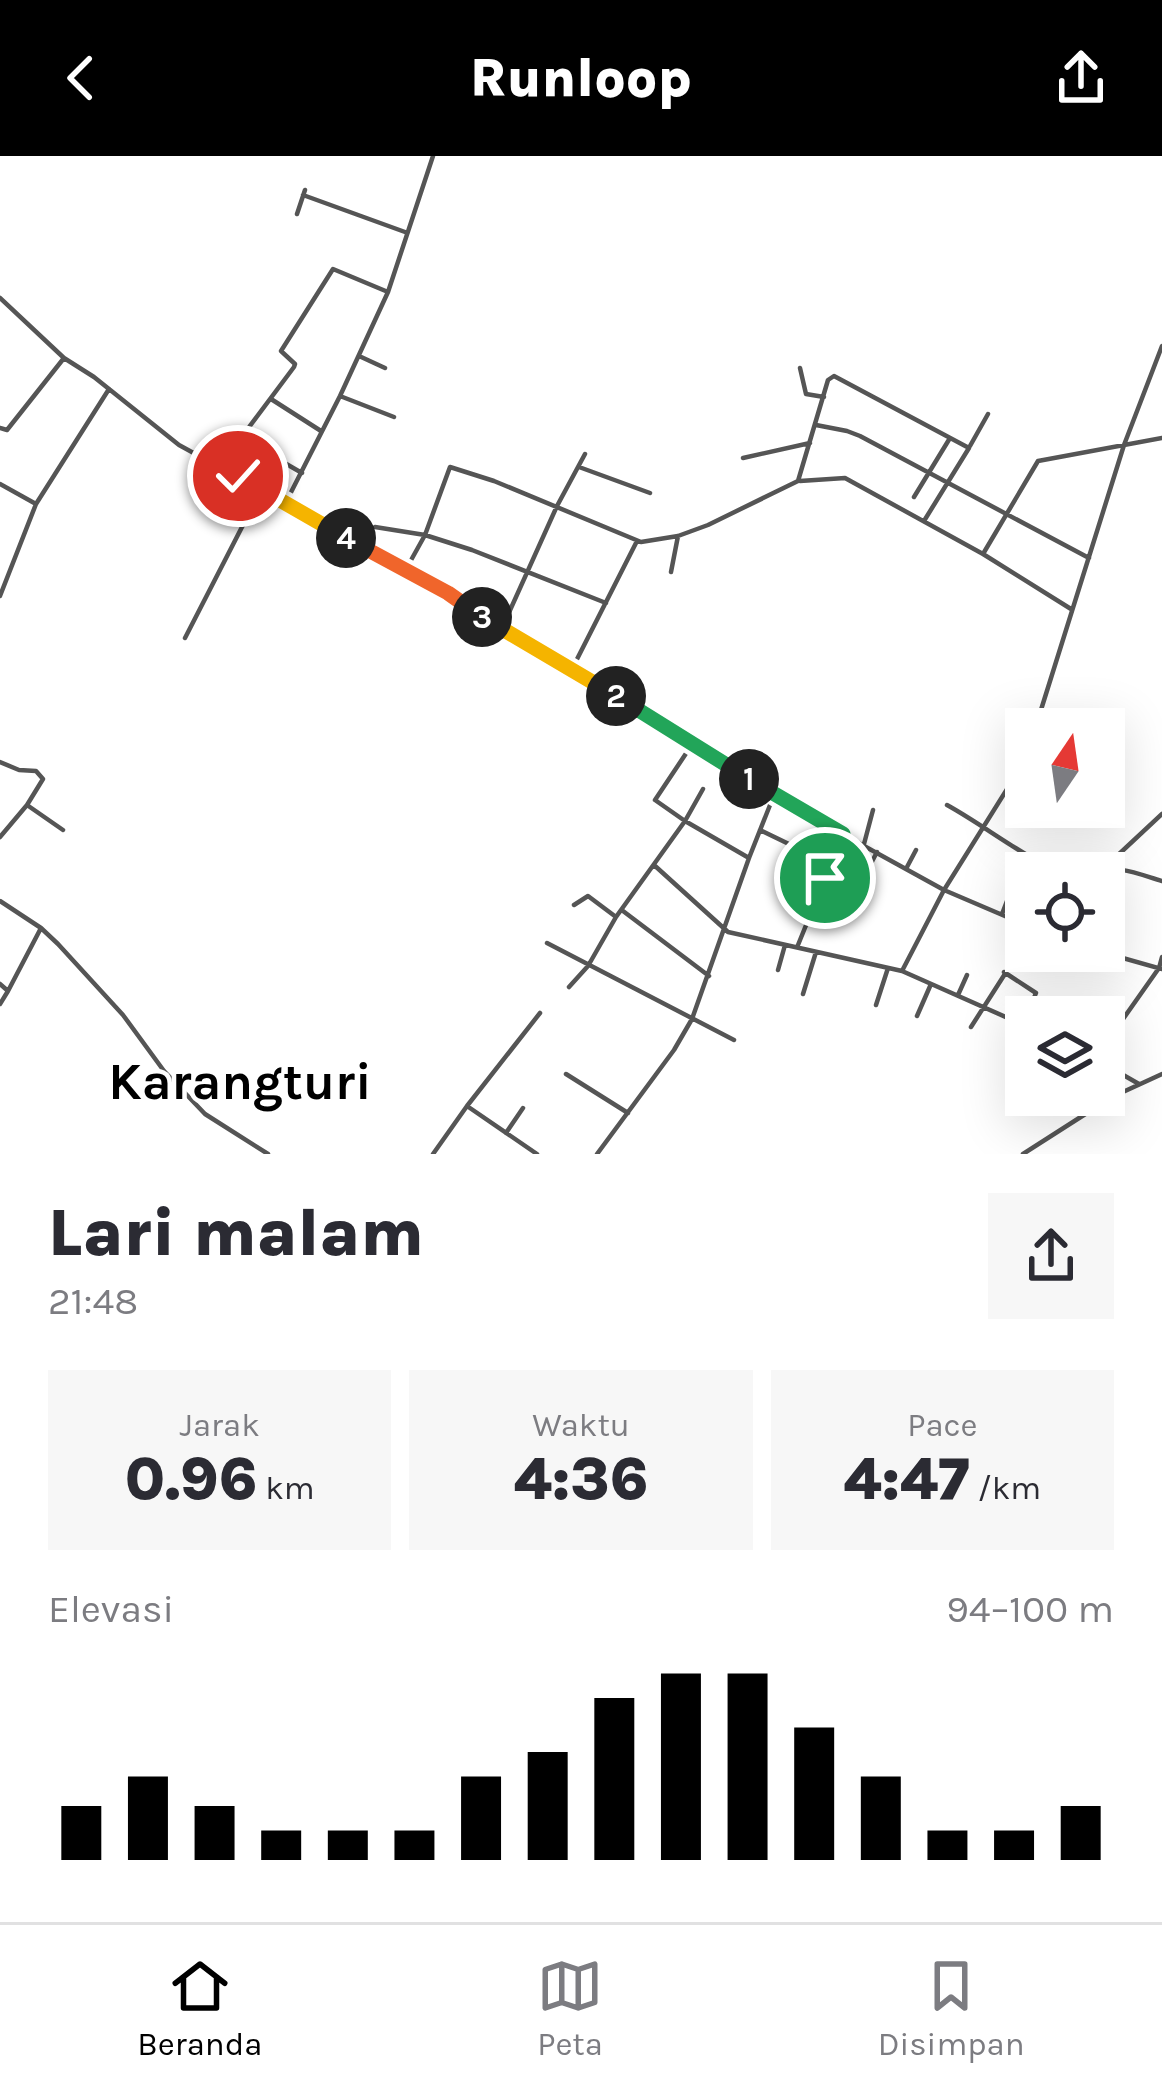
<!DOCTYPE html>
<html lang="id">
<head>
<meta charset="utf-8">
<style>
	body { margin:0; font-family:Karla,sans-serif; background:#f7f7f7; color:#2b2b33; height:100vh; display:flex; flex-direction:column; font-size:45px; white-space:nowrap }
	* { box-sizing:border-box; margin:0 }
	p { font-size:39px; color:#7c7c81 }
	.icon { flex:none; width:66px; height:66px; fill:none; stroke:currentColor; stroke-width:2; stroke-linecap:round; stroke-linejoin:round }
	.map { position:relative; height:998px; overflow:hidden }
	.side { display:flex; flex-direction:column; background:#fff; flex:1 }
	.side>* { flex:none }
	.needle { width:78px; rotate:13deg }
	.fabs { position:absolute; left:1005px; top:552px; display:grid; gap:24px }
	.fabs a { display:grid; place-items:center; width:120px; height:120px; border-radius:0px; background:#fff; box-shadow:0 12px 48px #0002; font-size:60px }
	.pin { position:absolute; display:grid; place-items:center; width:102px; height:102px; color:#fff; margin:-51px; border:6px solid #fff; border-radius:50%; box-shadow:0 3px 12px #0007 }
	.km { position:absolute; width:60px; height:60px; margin:-30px; border-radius:50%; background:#222; color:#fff; font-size:33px; line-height:60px; text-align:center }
	.round { display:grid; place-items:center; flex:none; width:126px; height:126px; border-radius:0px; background:#f7f7f7 }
	.headline { display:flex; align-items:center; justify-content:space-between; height:204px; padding:0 48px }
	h1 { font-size:66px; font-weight:800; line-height:90px }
	.metrics { display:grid; grid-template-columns:repeat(3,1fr); gap:18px; height:204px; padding:12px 48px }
	.metrics div { display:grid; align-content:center; border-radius:0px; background:#f7f7f7; text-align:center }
	.metrics b { font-size:60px; font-weight:800 }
	.metrics small { font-size:33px; font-weight:400 }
	.metrics p { font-size:33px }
	.chart { height:336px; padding:24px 48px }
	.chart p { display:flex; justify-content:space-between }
	.chart svg { width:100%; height:216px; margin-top:12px; stroke:#000; stroke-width:6 }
	header { display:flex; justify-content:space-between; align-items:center; height:156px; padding:0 48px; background:#000; color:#fff; font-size:54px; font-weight:800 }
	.dock { display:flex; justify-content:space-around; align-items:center; height:168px; border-top:3px solid #e1e1e2; background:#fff; font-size:33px; color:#7c7c81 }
	.dock a { display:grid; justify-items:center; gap:6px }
	.dock .active { color:#000 }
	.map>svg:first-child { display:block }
</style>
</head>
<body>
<header><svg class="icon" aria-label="back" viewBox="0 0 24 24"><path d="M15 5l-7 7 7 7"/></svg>Runloop<svg class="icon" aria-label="share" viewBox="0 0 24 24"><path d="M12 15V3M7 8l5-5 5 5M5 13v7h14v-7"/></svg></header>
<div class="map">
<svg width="1162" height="998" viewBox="0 0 1162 998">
	<rect width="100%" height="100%" fill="#fff"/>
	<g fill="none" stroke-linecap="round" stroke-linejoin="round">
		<path stroke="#555" stroke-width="4.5" d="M303,39L405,76
			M297,58L305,34
			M0,142L64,202L94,221L179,289L449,437L498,473L502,472L806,658L944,734L1026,769
			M359,200L385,212
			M800,212L806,238L824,241
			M340,240L394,261
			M271,243L321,275
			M816,269L847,275L860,280L1089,402
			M0,272L7,274L64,202
			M241,282L302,317
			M970,290L988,258
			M743,302L810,287
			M220,310L294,211L295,208L281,195L333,113L388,136
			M579,311L650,337
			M238,319L259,292
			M800,325L845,322L983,398L1071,453
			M0,328L36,348
			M914,341L950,282
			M285,348L340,240L388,136L433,0
			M375,371L425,379L472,394L606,447
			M983,398L1038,305L1162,282
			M405,415L425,379L450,311L494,325L641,386L678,380L708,369L798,325L828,224L834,220L969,292L924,365
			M671,416L678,380
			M0,440L36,348L109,233
			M502,472L557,350L585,298
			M185,482L261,334
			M572,513L637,385
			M1035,573L1124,289L1162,190
			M693,587L655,644L685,665L703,633
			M0,606L19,614L36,615L43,623L27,649L0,681
			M27,649L63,674
			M947,649C985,670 1022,700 1062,717
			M760,674L791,689
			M864,688L873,654
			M796,708L825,722
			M654,709L728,776L902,815L1026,870
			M907,711L916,694
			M1103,713L1162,658
			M1095,717C1115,707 1141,719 1162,725
			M857,734L877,696
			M0,745L41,772L58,788L123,859L164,915L205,958L268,998
			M574,749L588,740L616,761
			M623,755L709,820
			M1002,758L1012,732
			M1104,763L1107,715
			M547,787L734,884
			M798,789L843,678
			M1098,795L1162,813
			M778,814L785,789
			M902,815L944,734L1019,614L1026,597
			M1004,816L1036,837L1023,868
			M0,828L8,835L0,848
			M569,831L588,810L616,761L685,665L749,702
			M8,835L41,772
			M803,838L816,796
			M958,839L967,819
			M876,849L888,812
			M917,860L931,828
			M971,871L1026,785
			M1104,890L1159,812L1162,801
			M1104,908L1139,928
			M566,918L628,957
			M467,950L537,998
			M506,977L523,952
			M433,998L467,950L540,857
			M597,998L674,894L692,863L749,702L774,639
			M1023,998L1112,941L1162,918"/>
	</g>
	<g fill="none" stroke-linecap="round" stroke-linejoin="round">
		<g stroke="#fff" stroke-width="24">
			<path id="split-1" d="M749,623L843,678L825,722"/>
		</g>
		<g stroke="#fff" stroke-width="24">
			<path id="split-2" d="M616,540L749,623"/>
		</g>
		<g stroke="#fff" stroke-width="24">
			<path id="split-3" d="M482,461L616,540"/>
		</g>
		<g stroke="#fff" stroke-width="24">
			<path id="split-4" d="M346,382L448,437L482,461"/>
		</g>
		<g stroke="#fff" stroke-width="24">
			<path id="split-5" d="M238,320L346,382"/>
		</g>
		<use href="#split-1" stroke="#22a559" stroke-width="15"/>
		<use href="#split-2" stroke="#22a559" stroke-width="15"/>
		<use href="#split-3" stroke="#f5b400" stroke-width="15"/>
		<use href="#split-4" stroke="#f0652b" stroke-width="15"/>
		<use href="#split-5" stroke="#f5b400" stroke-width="15"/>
	</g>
	<g text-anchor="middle" stroke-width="9" stroke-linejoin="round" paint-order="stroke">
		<g font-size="51" font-weight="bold" fill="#000" stroke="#fff">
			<text x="240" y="943">Karangturi</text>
		</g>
	</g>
</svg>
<div class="fabs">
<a><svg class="needle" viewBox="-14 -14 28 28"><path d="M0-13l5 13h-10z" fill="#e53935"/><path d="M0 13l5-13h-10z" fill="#7c7c81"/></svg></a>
<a><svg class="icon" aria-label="locate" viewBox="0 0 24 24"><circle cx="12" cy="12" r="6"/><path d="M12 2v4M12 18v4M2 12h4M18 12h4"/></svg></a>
<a><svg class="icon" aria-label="layers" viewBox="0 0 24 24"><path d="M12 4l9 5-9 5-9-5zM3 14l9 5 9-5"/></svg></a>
</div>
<div class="pin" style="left:825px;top:722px;background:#1e9e55"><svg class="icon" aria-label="arrive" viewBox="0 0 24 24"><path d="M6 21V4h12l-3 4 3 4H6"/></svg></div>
<div class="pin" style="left:238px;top:320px;background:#d93025"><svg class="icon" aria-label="check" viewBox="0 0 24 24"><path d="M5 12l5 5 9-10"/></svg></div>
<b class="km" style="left:749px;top:623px">1</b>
<b class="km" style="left:616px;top:540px">2</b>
<b class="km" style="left:482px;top:461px">3</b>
<b class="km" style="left:346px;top:382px">4</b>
</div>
<section class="side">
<div class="headline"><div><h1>Lari malam</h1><p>21:48</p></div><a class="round"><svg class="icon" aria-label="share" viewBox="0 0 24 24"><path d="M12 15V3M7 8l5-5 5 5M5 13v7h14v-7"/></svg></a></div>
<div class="metrics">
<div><p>Jarak</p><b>0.96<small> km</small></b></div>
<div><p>Waktu</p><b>4:36</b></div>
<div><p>Pace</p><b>4:47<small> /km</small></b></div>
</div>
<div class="chart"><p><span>Elevasi</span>94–100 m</p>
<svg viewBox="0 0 160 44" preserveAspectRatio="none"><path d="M5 44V33M15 44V27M25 44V33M35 44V38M45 44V38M55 44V38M65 44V27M75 44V22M85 44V11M95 44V6M105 44V6M115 44V17M125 44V27M135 44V38M145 44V38M155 44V33"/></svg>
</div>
</section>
<nav class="dock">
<a class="active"><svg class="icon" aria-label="home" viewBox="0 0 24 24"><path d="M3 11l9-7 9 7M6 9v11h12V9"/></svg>Beranda</a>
<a><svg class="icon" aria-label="map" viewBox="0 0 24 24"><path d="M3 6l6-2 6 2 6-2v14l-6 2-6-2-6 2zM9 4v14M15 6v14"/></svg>Peta</a>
<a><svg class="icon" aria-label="saved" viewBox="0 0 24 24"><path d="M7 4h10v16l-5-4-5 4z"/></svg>Disimpan</a>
</nav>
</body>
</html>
